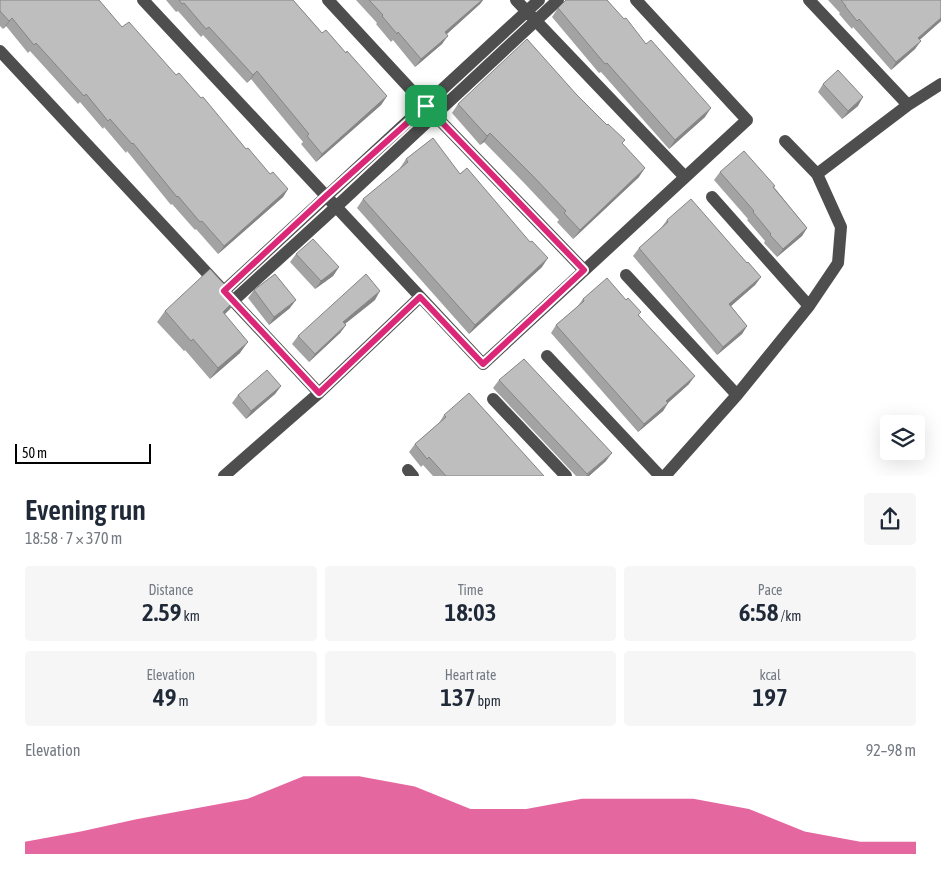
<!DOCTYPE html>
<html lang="en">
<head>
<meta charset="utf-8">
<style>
	body { margin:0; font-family:"Asap Condensed",sans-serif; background:#f6f6f7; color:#1f2937; height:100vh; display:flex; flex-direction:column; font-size:19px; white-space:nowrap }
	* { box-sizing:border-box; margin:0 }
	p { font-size:16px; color:#747a83 }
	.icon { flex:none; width:28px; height:28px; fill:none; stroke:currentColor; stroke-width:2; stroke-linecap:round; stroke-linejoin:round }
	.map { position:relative; height:476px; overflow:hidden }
	.sheet { display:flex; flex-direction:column; background:#fff; flex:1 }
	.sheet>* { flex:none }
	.controls { position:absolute; left:880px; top:415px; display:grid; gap:10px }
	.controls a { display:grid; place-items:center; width:45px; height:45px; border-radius:5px; background:#fff; box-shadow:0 5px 20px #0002; font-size:25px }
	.scale { position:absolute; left:15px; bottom:12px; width:136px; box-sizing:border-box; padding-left:5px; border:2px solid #000; border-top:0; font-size:14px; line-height:18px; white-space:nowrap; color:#000; -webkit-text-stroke:4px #fff; paint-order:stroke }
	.pin { position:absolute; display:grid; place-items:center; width:42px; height:42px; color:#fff; margin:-21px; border-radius:10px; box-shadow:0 2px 8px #0006 }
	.round { display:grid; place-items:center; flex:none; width:52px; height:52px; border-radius:5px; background:#f6f6f7 }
	.headline { display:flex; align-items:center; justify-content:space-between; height:85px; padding:0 25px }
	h1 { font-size:28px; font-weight:600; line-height:38px }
	.figures { display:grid; grid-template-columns:repeat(3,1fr); gap:8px; height:85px; padding:5px 25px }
	.figures div { display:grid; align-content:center; border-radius:5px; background:#f6f6f7; text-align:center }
	.figures b { font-size:25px; font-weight:600 }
	.figures small { font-size:14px; font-weight:400 }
	.figures p { font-size:14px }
	.chart { height:140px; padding:10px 25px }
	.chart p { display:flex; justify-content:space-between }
	.chart svg { width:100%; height:90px; margin-top:5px; fill:#db2777; opacity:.7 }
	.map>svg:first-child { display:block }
</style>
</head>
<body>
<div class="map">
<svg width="941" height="476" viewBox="0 0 941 476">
	<rect width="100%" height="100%" fill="#fff"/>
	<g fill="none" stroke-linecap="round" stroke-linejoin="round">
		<path stroke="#4e4e4e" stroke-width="12" d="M143,0L483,364L747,120L636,0
			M328,0L426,106L584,270
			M516,0L685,177
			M809,0L908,105
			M0,51L319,393
			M785,141L817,174
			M712,197L809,306
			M626,275L737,395
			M224,291L539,0
			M234,300L337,206L558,0
			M547,356L660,476
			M493,399L566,476
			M408,470L413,476
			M224,476L319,393L420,297
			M665,476L737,395L809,306L838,263L841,227L817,174L908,105L941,84"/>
	</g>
	<path fill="#a3a3a3" d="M0,0L122,27L201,98L246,149L270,174L288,189L283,197L218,254L196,229L195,230L172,204L171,205L127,151L126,153L104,127L103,129L80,102L78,104L30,51L28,53L6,26L3,29L0,26Z
		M166,0H293L322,33L346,53L387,96L381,105L316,162L301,144L303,142L251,79L247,83L203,35L201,37L178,11L176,12Z
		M356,0H483L480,4L447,34L442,44L415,67L393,40L391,42L376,24L377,23Z
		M828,0H941V21L920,39L915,49L891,70L853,27L852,29L839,14L840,13Z
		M558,8L646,44L705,117L669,149L601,72L599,73L552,17Z
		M823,84L858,106L842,119L818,92Z
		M576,94L622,144L639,177L573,239L557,222L559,220L526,185L484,142L480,145L452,113L458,104Z
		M406,159L460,174L542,267L469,334L357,208L363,199L401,169L400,168Z
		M720,172L774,187L807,228L802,236L777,257L764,243L765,241L747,220L748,219L714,180Z
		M667,220L747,263L761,277L755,285L731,306L747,326L742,334L717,355L633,256L639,248L661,228Z
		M296,254L339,267L333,276L315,289L290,262Z
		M254,290L290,308L269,325L248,298Z
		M237,298L230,309L225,314L240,353L210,379L185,350L184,351L157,322L165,311Z
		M583,299L639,315L689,384L668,403L663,411L638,432L551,333L556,325L577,307Z
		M375,300L345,324L346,325L340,333L309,362L292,344L298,336Z
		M499,380L606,461L589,476H576L493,388Z
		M281,386L275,394L246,419L232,403L238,395Z
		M444,415L544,476H433L423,465L421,467L409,452L415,444L439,423Z"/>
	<path fill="#858585" d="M482,0H483L480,4L440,40L445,32Z
		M12,18L6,26L3,29L9,21Z
		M941,18V21L913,46L918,38Z
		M448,36L442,44L415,67L421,59Z
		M921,41L915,49L891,70L896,62Z
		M257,71L251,79L247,83L253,75Z
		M387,96L381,105L316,162L322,154Z
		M863,97L858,106L842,119L848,111Z
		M711,108L705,117L669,149L675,140Z
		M490,133L484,142L480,145L487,136Z
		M645,168L639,177L573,239L580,230Z
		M288,189L283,197L218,254L224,246Z
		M807,228L802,236L777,257L783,249Z
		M548,258L542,267L469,334L475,325Z
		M339,267L333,276L315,289L321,281Z
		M761,277L755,285L723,313L729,304Z
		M380,291L375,300L337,330L343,322Z
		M237,298L230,309L215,323L223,312Z
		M296,300L290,308L269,325L274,317Z
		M346,325L340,333L309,362L315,354Z
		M747,326L742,334L717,355L723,347Z
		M248,342L240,353L210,379L218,368Z
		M695,376L689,384L661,409L666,401Z
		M281,386L275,394L246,419L251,411Z
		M668,403L663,411L638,432L644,424Z
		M612,453L606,461L589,476H586Z"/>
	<path fill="#bebebe" stroke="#858585" d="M0,0H99L122,27L129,22L176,75L179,73L201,98L203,97L246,149L248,148L270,174L273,172L288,189L224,246L202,221L200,222L178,196L177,197L133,143L132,144L110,119L108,121L86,94L84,96L36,43L34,45L12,18L9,21L0,11Z
		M179,0H293L322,33L326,30L346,53L347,51L387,96L322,154L307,136L309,134L257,71L253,75L209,27L206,29L184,3L182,4Z
		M369,0H482L445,32L448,36L421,59L398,32L397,34L382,16L383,15Z
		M566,0H607L624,19L626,18L646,44L651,40L711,108L675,140L607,63L605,64L558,8Z
		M841,0H941V18L918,38L921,41L896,62L859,19L857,21L845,6H846Z
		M527,39L576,94L607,125L608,124L625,140L622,143L645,168L580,230L564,213L566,211L533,176L490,133L487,136L458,104Z
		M838,70L863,97L848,111L823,84Z
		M433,138L460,174L467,168L530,242L532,241L548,258L475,325L363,199L408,162L406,159Z
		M744,151L775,186L773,187L807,228L783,249L770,235L771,234L753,212L754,211L720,172Z
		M691,199L747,263L748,262L761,277L729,304L747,326L723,347L639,248L668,222L667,220Z
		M313,239L339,267L321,281L296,254Z
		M210,269L237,298L223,312L248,342L218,368L193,339L191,341L165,311Z
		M275,274L296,300L274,317L254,290Z
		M366,274L380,291L343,322L346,325L315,354L298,336Z
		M607,278L626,300L628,298L641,312L638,315L695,376L666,401L668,403L644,424L556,325L584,301L583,299Z
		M524,359L612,453L587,474L499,380Z
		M267,370L281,386L251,411L238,395Z
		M469,393L544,476H446L429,457L427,459L415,444L446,417L444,415Z"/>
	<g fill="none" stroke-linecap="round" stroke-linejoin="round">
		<g stroke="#fff" stroke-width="10">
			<path id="route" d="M426,106L584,270L483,364L420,297L319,393L224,291L326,196Z"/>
		</g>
		<use href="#route" stroke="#db2777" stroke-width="6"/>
	</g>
</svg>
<div class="controls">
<a><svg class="icon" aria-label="layers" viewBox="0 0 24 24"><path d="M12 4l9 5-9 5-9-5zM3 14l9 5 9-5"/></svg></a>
</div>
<div class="scale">50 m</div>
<div class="pin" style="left:426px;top:106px;background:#1e9e55"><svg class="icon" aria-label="arrive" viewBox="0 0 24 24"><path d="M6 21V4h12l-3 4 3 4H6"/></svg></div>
</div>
<section class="sheet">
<div class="headline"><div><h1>Evening run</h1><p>18:58 · 7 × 370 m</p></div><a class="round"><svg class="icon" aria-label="share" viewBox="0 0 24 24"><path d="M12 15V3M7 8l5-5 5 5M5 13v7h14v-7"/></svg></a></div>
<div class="figures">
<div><p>Distance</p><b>2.59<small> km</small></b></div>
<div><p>Time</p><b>18:03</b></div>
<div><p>Pace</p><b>6:58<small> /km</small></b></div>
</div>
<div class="figures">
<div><p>Elevation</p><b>49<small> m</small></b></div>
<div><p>Heart rate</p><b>137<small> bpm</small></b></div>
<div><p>kcal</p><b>197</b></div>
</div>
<div class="chart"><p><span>Elevation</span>92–98 m</p>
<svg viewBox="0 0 160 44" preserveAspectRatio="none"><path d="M0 44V38L10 33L20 27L30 22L40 17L50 6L60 6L70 11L80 22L90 22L100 17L110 17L120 17L130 22L140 33L150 38L160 38V44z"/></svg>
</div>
</section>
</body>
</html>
